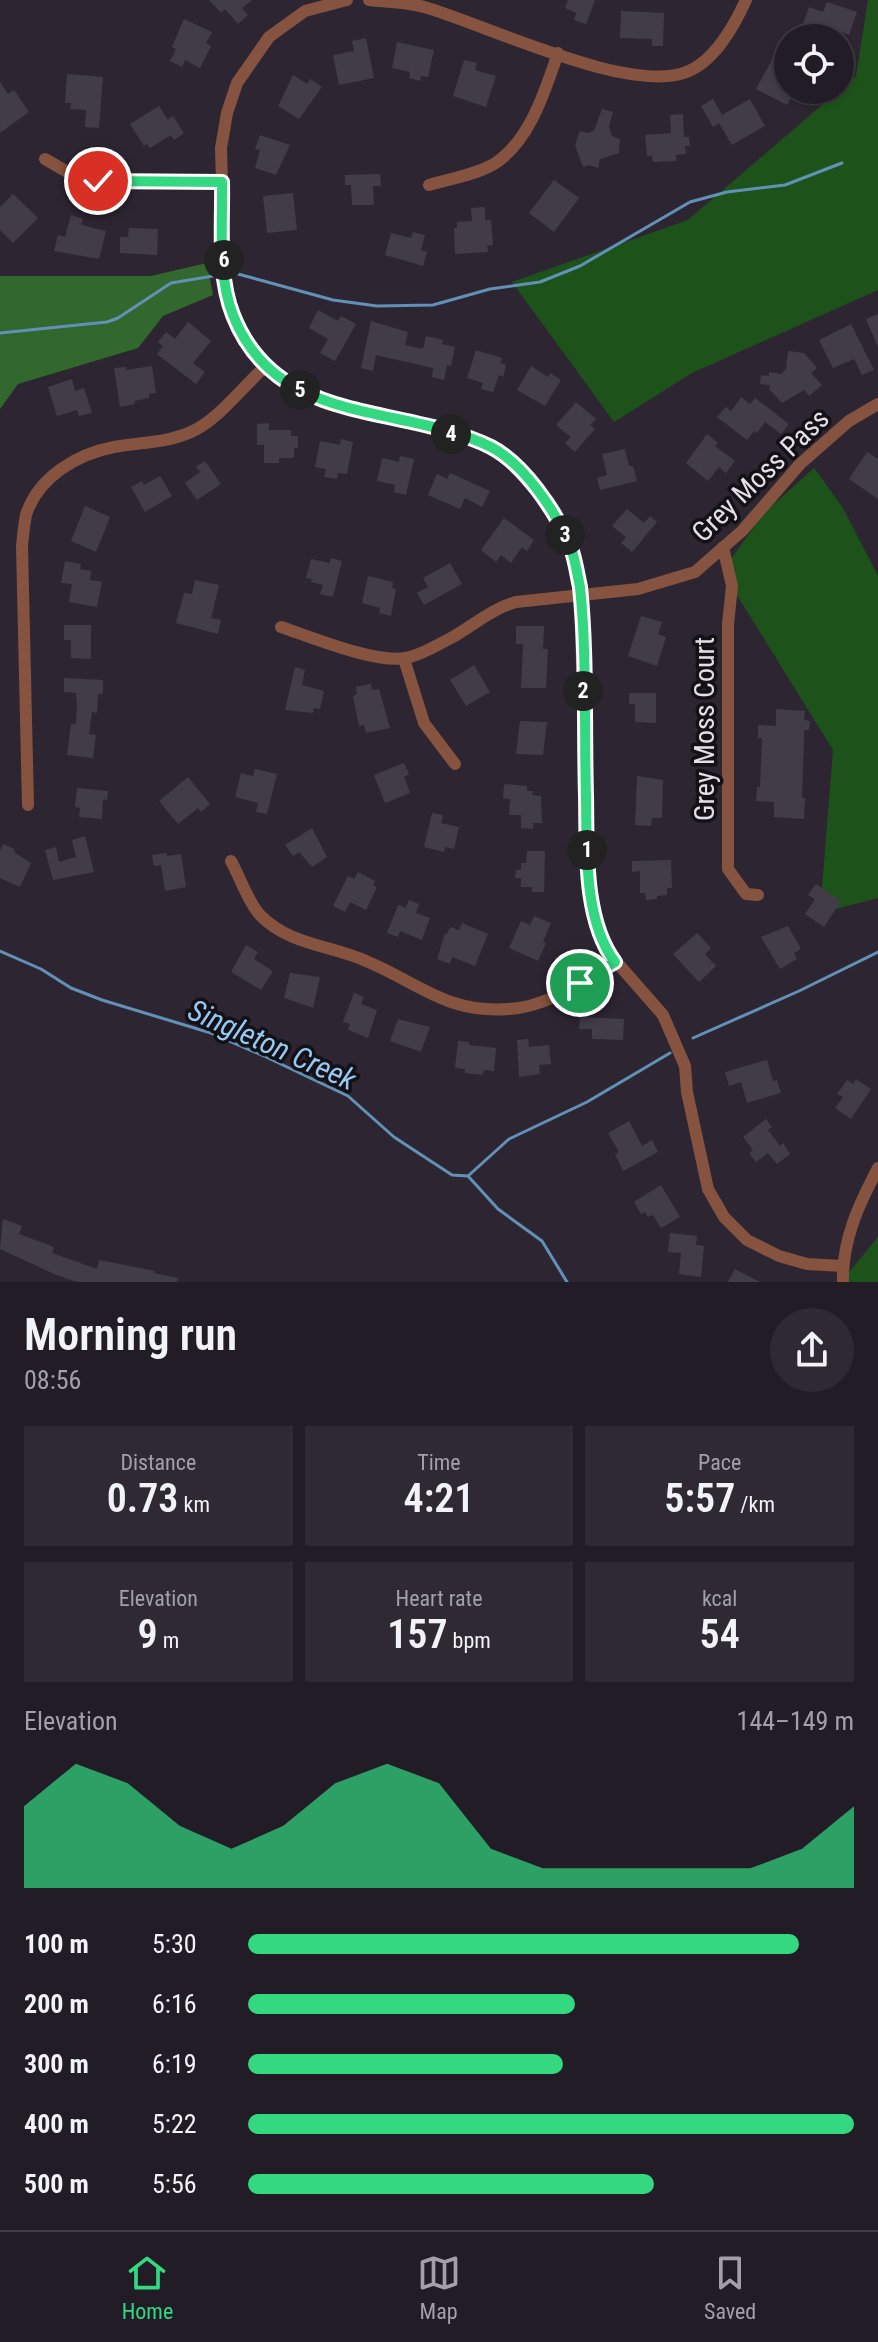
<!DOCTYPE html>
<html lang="en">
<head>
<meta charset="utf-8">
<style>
	body { margin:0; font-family:"Roboto Condensed",sans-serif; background:#2e2932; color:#f1f3f6; height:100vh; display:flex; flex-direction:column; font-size:30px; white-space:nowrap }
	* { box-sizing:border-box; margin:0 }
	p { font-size:26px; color:#a2a1a7 }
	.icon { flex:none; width:44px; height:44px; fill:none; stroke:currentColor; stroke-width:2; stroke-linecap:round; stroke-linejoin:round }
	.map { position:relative; height:1282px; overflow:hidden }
	.panel { display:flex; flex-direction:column; background:#221c26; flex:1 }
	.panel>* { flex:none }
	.buttons { position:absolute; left:774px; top:24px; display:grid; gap:16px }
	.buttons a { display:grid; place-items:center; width:80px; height:80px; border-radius:50%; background:#221c26; box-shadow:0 2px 6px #0004,0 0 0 2px #3f3a43; font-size:40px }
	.pin { position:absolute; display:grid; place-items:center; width:68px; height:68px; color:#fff; margin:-34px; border:4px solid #fff; border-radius:50%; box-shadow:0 2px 8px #0007 }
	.km { position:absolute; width:40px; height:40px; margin:-20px; border-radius:50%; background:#222; color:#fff; font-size:22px; line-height:40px; text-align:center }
	.round { display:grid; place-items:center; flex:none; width:84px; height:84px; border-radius:42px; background:#2e2932 }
	.headline { display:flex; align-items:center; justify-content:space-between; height:136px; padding:0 24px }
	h1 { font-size:44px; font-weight:600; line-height:60px }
	.metrics { display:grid; grid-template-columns:repeat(3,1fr); gap:12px; height:136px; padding:8px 24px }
	.metrics div { display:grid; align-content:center; border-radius:0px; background:#2e2932; text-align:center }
	.metrics b { font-size:40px; font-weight:600 }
	.metrics small { font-size:22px; font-weight:400 }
	.metrics p { font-size:22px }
	.chart { height:224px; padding:16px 24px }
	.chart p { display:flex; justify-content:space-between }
	.chart svg { width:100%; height:144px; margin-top:8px; fill:#33d881; opacity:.7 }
	ul { padding:0 24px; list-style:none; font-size:26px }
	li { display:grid; grid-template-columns:128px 96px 1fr; align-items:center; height:60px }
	li i { height:20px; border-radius:10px; background:#33d881 }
	.dock { display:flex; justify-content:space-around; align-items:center; height:112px; border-top:2px solid #3f3a43; background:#221c26; font-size:22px; color:#a2a1a7 }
	.dock a { display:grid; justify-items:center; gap:4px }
	.dock .on { color:#33d881 }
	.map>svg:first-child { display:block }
</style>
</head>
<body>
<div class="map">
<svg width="878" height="1282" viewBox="0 0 878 1282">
	<rect width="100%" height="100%" fill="#2d2632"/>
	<path fill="#1d531a" d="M868,0H878V290L692,373L614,422L512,282L688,220L856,76Z
		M814,468L843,508L878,576V898L820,913L833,750L722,571L765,512Z
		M878,1237V1282H841Z"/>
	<path fill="#32672e" d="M207,263L213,295L163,316L138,348L18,384L0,409V276H151Z"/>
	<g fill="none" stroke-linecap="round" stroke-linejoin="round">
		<path stroke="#6291b7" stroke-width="3" d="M238,274L333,300L377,306L433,305L490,289L540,282L580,266L690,202L727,192L785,185L842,163
			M0,333L107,322L118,318L171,283L213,276
			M0,951L41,969L71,988L102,1000L211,1033L264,1056L348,1096L394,1137L452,1175L468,1176
			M693,1038L799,991L878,952
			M468,1176L509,1139L587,1102L670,1053
			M468,1176L498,1209L542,1241L567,1282"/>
	</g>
	<path fill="#423c49" d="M209,0H252L242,8L248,15L238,24L225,9L221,13Z
		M568,0H595L586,24L574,20L576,13L565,8Z
		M827,2L857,12L849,35L834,29L831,38H798L809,7L823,12Z
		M621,11L664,13L663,46H652V39L620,38Z
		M184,19L212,32L206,43L211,46L200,68L185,60L182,67L170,61L176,49L172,47Z
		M366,38L374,78L339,85L333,55L354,51L352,41Z
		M397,42L434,50L428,77L421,76L420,81L409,78L410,72L392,68Z
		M775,54L788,61V90H795L787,105L756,89Z
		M464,60L477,63L475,70L496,76L486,107L453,96Z
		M67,74L103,77L99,128L85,127L86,110L70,109L71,103H65Z
		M293,75L307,84L310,79L322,87L299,119L278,106Z
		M0,82L8,94L14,90L29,112L0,133Z
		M713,99L722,115L750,99L765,126L732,145L719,123L713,127L701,106Z
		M159,106L168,120L173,116L184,133L174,140L171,135L150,148L147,144L144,146L130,124Z
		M602,109L613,112L609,126L612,136L620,139L619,153L600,159L598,168L589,165L583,167L575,145L580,131L588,133L594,131Z
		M683,114L684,137H689L690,146H685L686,154L676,155V161L653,162L652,156H647L645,135L671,133L670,115Z
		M260,135L290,145L276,175L255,168L260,150L255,149Z
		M380,174L381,186H373L374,205H352L351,185H345V175Z
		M554,180L579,198L554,232L529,213Z
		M293,193L297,230L267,233L263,196Z
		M13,194L38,218L13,243L0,230V207Z
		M485,207V220H491L493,245L487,246L488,252L455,254L454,228H457V222L472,221L471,208Z
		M71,215L83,219L81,225L106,231L99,259L54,251L58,235L65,237Z
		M129,228L158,229L157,255L120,253V237H128Z
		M413,232L425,235L421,250L427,252L423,266L385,255L391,233L411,238Z
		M318,310L338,321L341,316L356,324L335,361L320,353L328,339L309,328Z
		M878,314V347L866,319Z
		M371,321L408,332L405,345L423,349L426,336L443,340L442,344L455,347L451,366L447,365L444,380L432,377L433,368L376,355L373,371L361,368Z
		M188,322L211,341L193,363L205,372L196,384L157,354L163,346L158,342L166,332L175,339Z
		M851,324L874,370L862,375L854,359L833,368L819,340Z
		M476,350L502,358L500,363L506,365L503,377L499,375L493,392L481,389L483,383L467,378Z
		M788,351L804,353L817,368L811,373L822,385L809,396L804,390L782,403L769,389L770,385L760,384L761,375L769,376V372L781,374L786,369Z
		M152,366L156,393L149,394V398L135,401V404L120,407L114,368L126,367V370Z
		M531,366L548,377L550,373L561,380L545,406L517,390Z
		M72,379L75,391L84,388L92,413L79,416L77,410L57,416L48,387Z
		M741,397L750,404L755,398L789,424L781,434L765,422L757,433L754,431L747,440L717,417L726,407L731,411Z
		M576,402L596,419L590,425L595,429L575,452L565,443L571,437L556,425Z
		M269,423V430H291V436H298V448H294V458H279V463H264V445H257V424Z
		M707,434L718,443L715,446L735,461L726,473L719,467L708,481L686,463Z
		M341,439L353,442L347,474L338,473L337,479L324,477L326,469L315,467L320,441L340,445Z
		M625,449L629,466H633L637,481L600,490L597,478L607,475L602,454Z
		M867,452L878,459V499L849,479Z
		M400,456L414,459L406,495L394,492L395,485L377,481L382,458L399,462Z
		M205,461L221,484L197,500L185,483L200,472L196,467Z
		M450,473L490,491L482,507L465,498L460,509L428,495L437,474L447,479Z
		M160,476L172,496L145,512L131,487L142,481L144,485Z
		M85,506L110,517L96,552L71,541Z
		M627,509L644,523L650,516L657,522L632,552L621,543L626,537L612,526Z
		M504,518L534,540L527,551L522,547L511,563L501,555L496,562L481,550Z
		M331,558L342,561L333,597L320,594L323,585L311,582L312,579L306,578L311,559L330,563Z
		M65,561L81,564L80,569L91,571L90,580L102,582L97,607L69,602L72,584L61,583Z
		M450,563L462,584L424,605L417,593L428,587L423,578Z
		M368,576L393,582L392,588L396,589L391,616L379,613L380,608L362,603Z
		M195,580L219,585L211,618L221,620L218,634L176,623L184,593L192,594Z
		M641,616L662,622L658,634L666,637L657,666L628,656Z
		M64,625H91V659L71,658V640H64Z
		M516,626H544L543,649H548L546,688H521L523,644H516Z
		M474,665L490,692L466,706L450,680Z
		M295,667L305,670L302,685L324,691L320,709L314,708L313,713L285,710Z
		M64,678L103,680V694H98L97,713L92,712L89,734L96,735L93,758L67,755L71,724H76L77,706L76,693L64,692Z
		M371,684L372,690L379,689L390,728L366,733L364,725L359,726L353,696L357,694L356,687Z
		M629,693H656V723L635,722V704H629Z
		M776,709L805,711L804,720L810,721L809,730H804V740L802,798H805L804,819L774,817V802L756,801L757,787H760L762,738H758V725L776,726Z
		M520,721L547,722L543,755L516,754Z
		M404,763L409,774L404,777L410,793L385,803L374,775Z
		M255,769L277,774L267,814L256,812L258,803L235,797L241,773L253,776Z
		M637,776L663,780L662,818H652L651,826L635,825Z
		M188,777L210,804L201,812L198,808L178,824L159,801Z
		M504,784L527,786V791H533L532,795L541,796L542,823H533V829L521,828V815H509L510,799L503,798Z
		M77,788L108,791L107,800L103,799L102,819L79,817L80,808L75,807Z
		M432,813L443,815L441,823L459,827L454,849L445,847L444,852L424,847Z
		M312,828L327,857L312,867L299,852L293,856L285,845Z
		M85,836L94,872L53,880L45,850L56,847L59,862L76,857L72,840Z
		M3,844L15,849L14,852L31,863L20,887L0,878V851Z
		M527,851H545L544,892H532V887H521V878H515L516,870H521V863H526Z
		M167,853V856L181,854L186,887L165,891L161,865L154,866L152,855Z
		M671,860L672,888H667V895L657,896V899L646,900L645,893H640V871L632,872V861Z
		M358,872L375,881L373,885L377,887L366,910L350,902L345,912L333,906L348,876L354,879Z
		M816,884L841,901L824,927L805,914L815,899L808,895Z
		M409,900L419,904L416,913L430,918L422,940L400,931L398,937L387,933L398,905L406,908Z
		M534,916L551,923L543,942L546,943L538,961L509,948L521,921L530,925Z
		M462,923L488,934L475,966L452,957L450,964L437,959L445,933L447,934L450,927L459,930Z
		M788,926L801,949L794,953L797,959L780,969L761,937Z
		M697,933L711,948L705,954L716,966L699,982L673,954Z
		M246,945L258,952L254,959L273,971L261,990L231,972Z
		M290,973L320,977L313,1008L284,998Z
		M354,993L364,997L361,1004L377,1010L368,1038L348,1030L350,1024L343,1022Z
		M580,1017L624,1019L623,1040L592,1039V1029H579Z
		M398,1019L430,1027L421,1052L390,1041Z
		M528,1039L529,1047L549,1045L551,1064L539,1065L540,1074L519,1077L517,1040Z
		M458,1041L469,1042V1045L496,1048L494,1071L484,1070L483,1075L465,1073V1069L455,1068Z
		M767,1060L773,1081L777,1080L781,1093L747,1103L741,1082L729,1086L725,1072Z
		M856,1079L871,1089L851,1119L835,1108L843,1097L837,1094L847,1080L853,1084Z
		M766,1119L772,1127L768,1130L780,1146L783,1143L790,1154L777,1164L768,1153L756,1162L749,1153L753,1150L743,1137Z
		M629,1121L642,1146L652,1140L658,1152L623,1171L615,1154L619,1152L608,1133Z
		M661,1185L680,1217L661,1228L653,1215L648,1217L645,1212L641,1214L634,1202Z
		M3,1219L22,1226L19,1234L54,1247L52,1253L97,1269L99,1260L155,1271L154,1273L178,1278L177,1282H77L54,1274L0,1249Z
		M670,1233L697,1236L696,1245L704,1246L701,1277L679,1274L681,1253L668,1252Z
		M735,1269L760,1282H728Z"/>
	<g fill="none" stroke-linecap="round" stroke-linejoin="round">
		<path stroke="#85533f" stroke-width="12" d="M347,0L305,11L269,37L237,83L227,113L221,148L225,283L233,315L252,349L266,366L306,395L327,404L457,435L493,448L506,458L547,501L571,547L580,587L587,863L597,924L606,950L663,1015L685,1066L687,1092L708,1189L724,1217L747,1240L779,1256L807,1264L842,1266
			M369,0C387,2 407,2 424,7C485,24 632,97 689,71C716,59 734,26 746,0
			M45,159L76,177L98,181L222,182
			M429,185C449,179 475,175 494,164C530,141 545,91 558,53
			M723,547L732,586L728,624V869L746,894L758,895
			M281,627C311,637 376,664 406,658C422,655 437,645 451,638C474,625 491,609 516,602L638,589L695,572L742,531L800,464L849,421L878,404
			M404,659L424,723L455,764
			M28,805L22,546C23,536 24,525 26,515C38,477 77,454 114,447C141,442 168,443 193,431C219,419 243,386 266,366
			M231,861C240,877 248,902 260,915C289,945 330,945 366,961C419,983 447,1014 509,1009C548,1007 582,981 615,962
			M843,1282C842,1240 859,1204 878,1168"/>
	</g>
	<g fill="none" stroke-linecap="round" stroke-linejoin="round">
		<g stroke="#fff" stroke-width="16">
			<path id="route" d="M98,181L222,182C223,225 217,275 233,315C277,428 402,403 491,447C524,464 556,512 570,545C575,558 577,573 580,587C587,655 584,726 586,796C587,847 583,920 615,962L580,983"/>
		</g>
		<use href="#route" stroke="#33d881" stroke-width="10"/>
	</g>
	<g text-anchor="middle" stroke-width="7" stroke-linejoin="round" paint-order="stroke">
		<g font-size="28" fill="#e3dfe7" stroke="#131116">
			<text transform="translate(760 475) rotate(-44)" y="10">Grey Moss Pass</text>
			<text transform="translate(704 729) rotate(-90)" y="10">Grey Moss Court</text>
		</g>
		<g font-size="30" font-style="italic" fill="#95c9f4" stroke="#131116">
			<text transform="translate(272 1045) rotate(24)" y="10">Singleton Creek</text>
		</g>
	</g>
</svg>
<div class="buttons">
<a><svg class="icon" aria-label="locate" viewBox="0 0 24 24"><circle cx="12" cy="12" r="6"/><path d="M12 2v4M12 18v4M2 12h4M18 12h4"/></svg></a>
</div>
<div class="pin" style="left:580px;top:983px;background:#1e9e55"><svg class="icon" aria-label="arrive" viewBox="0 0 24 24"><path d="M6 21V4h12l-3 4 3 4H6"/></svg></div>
<div class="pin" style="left:98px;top:181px;background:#d93025"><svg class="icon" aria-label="check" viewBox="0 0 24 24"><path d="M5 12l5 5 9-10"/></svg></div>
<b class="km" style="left:587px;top:850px">1</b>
<b class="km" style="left:583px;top:691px">2</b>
<b class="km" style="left:565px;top:535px">3</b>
<b class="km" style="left:451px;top:434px">4</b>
<b class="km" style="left:300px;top:390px">5</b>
<b class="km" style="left:224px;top:260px">6</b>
</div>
<section class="panel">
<div class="headline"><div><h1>Morning run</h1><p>08:56</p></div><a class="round"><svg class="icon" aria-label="share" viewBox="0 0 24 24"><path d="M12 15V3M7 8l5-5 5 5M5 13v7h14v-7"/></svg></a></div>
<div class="metrics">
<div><p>Distance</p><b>0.73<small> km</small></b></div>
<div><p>Time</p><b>4:21</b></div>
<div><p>Pace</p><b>5:57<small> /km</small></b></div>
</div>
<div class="metrics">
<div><p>Elevation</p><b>9<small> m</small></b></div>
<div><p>Heart rate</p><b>157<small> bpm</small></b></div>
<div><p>kcal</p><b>54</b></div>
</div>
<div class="chart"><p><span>Elevation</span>144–149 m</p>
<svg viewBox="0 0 160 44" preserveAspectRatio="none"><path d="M0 44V19L10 6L20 12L30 25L40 32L50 25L60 12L70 6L80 12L90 32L100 38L110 38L120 38L130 38L140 38L150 32L160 19V44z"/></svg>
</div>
<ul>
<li><b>100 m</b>5:30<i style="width:91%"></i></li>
<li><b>200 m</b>6:16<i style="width:54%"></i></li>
<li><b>300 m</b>6:19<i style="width:52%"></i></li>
<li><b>400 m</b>5:22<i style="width:100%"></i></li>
<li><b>500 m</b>5:56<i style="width:67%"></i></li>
</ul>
</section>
<nav class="dock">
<a class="on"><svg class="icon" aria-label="home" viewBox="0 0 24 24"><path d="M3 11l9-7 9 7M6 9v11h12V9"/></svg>Home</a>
<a><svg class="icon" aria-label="map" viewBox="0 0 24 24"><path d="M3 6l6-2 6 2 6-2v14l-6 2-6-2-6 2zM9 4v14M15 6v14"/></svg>Map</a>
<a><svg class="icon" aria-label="saved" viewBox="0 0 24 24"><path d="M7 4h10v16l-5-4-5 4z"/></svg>Saved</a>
</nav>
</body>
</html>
